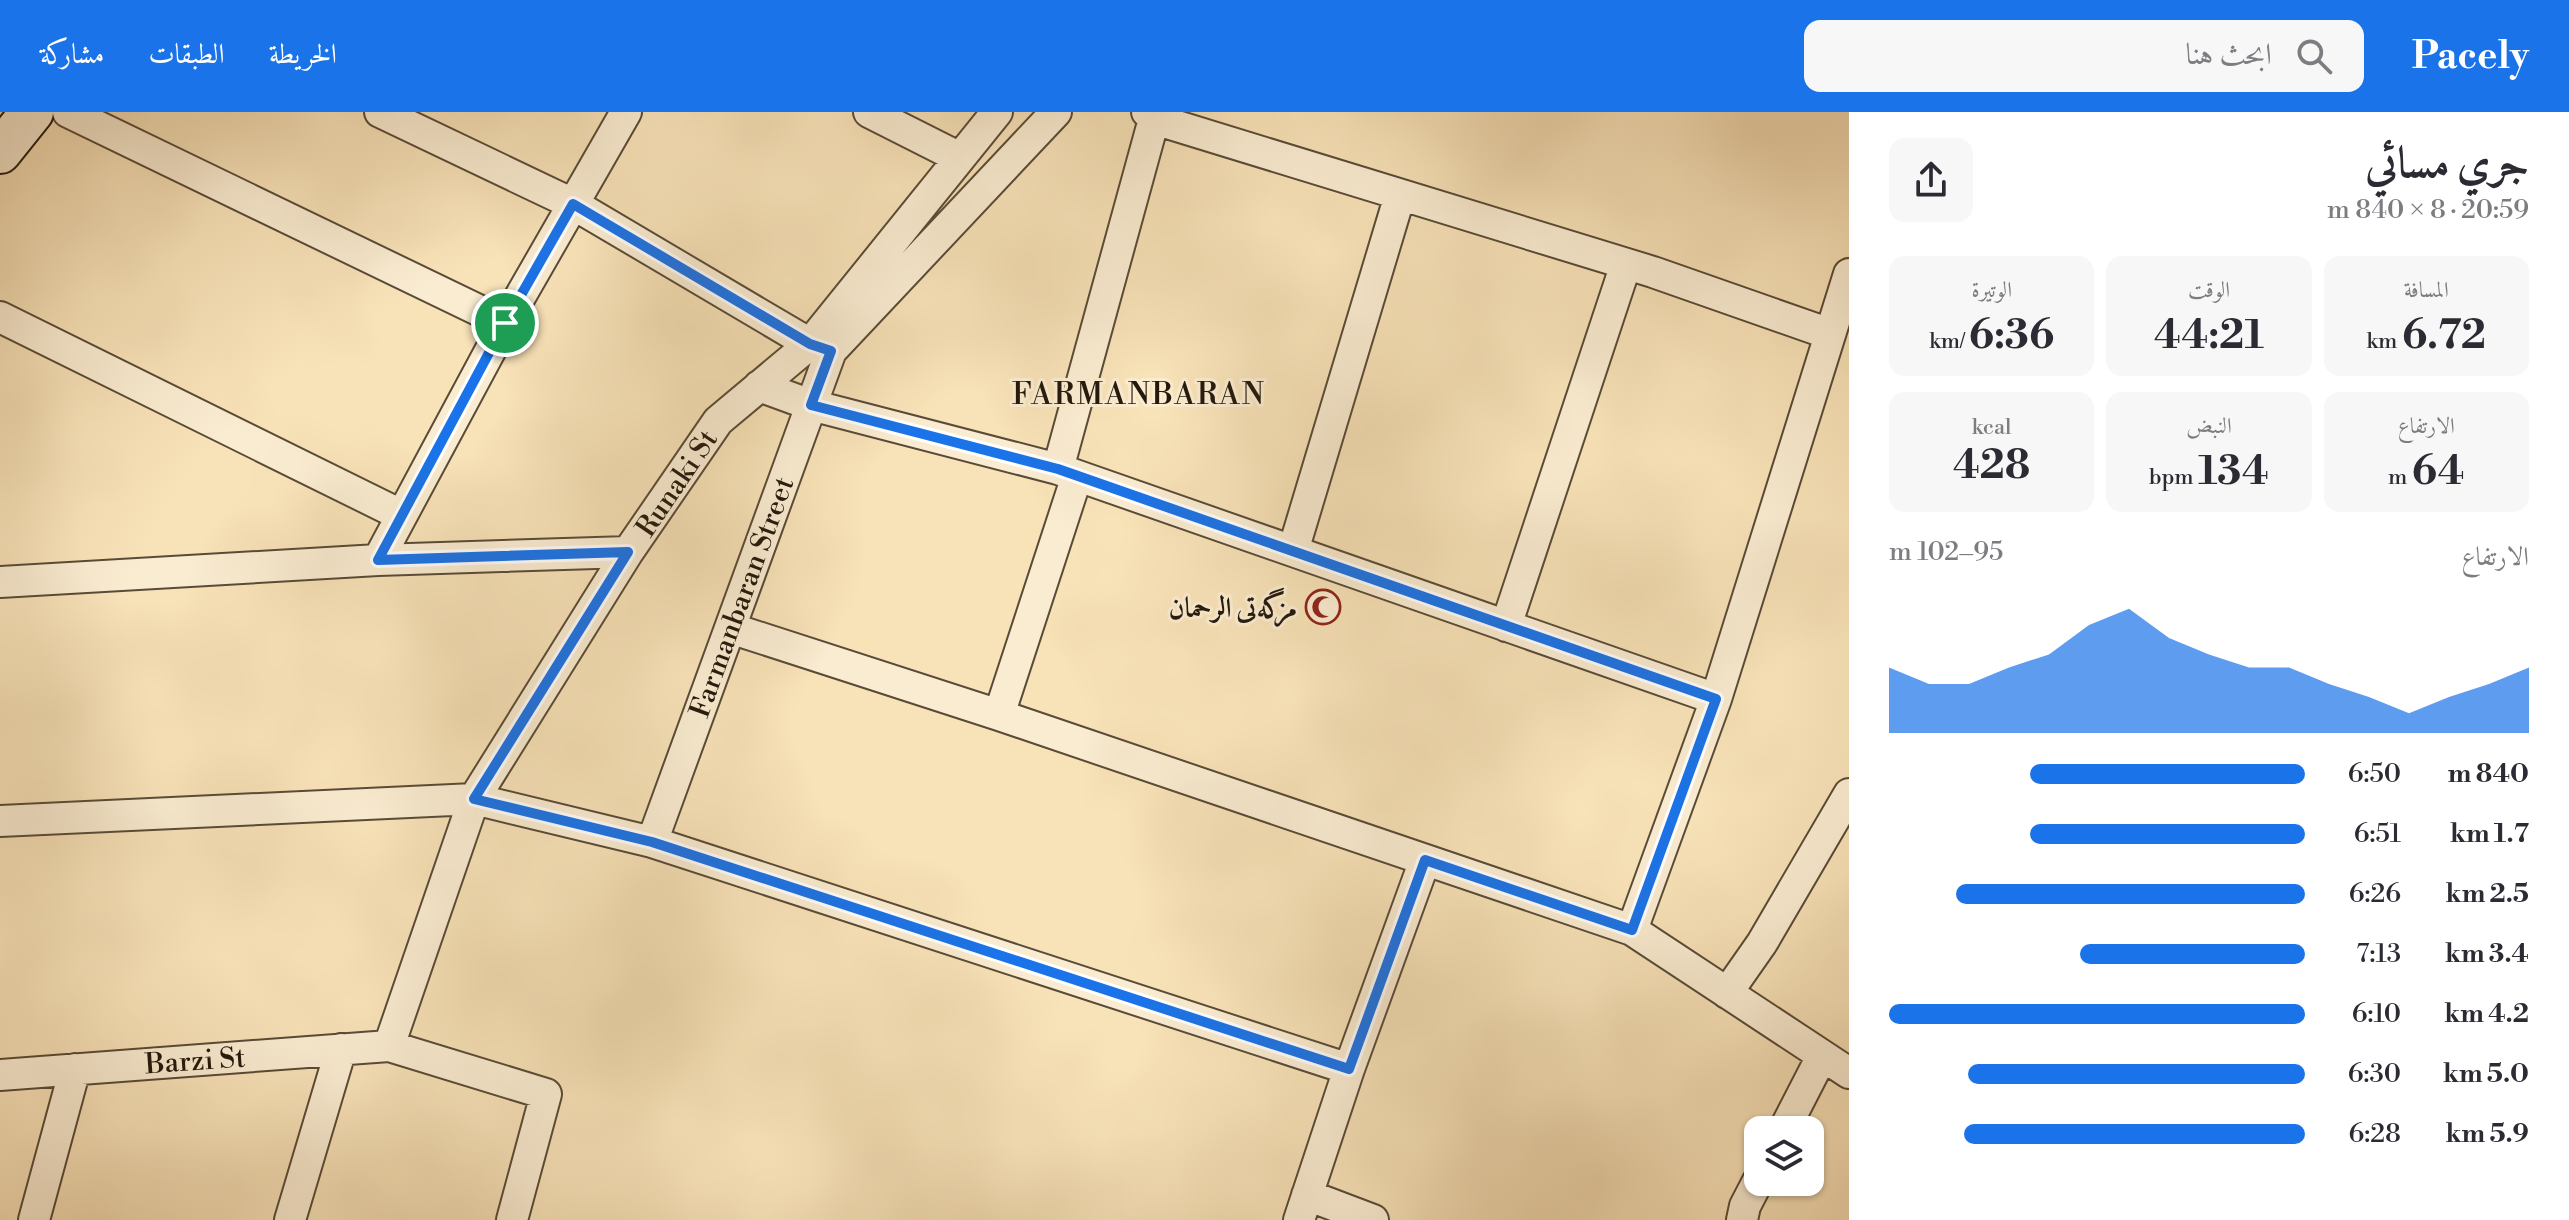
<!DOCTYPE html>
<html lang="ar">
<head>
<meta charset="utf-8">
<style>
	body { margin:0; font-family:"Libre Bodoni",Amiri,serif; background:#f7f7f7; color:#2b2b33; direction:rtl; height:100vh; display:flex; flex-direction:column; font-size:30px; white-space:nowrap }
	* { box-sizing:border-box; margin:0 }
	p { font-size:26px; color:#7c7c81 }
	.icon { flex:none; width:44px; height:44px; fill:none; stroke:currentColor; stroke-width:2; stroke-linecap:round; stroke-linejoin:round }
	.map { position:relative; flex:1; overflow:hidden; direction:ltr }
	.side { display:flex; flex-direction:column; background:#fff; width:720px }
	.side>* { flex:none }
	.controls { position:absolute; left:1744px; top:1004px; display:grid; gap:16px }
	.controls a { display:grid; place-items:center; width:80px; height:80px; border-radius:16px; background:#fff; box-shadow:0 2px 6px #0004; font-size:40px }
	.pin { position:absolute; display:grid; place-items:center; width:68px; height:68px; color:#fff; margin:-34px; border:4px solid #fff; border-radius:50%; box-shadow:0 2px 8px #0007 }
	.round { display:grid; place-items:center; flex:none; width:84px; height:84px; border-radius:16px; background:#f7f7f7 }
	.overview { display:flex; align-items:center; justify-content:space-between; height:136px; padding:0 40px }
	h1 { font-size:44px; font-weight:700; line-height:60px }
	.stats { display:grid; grid-template-columns:repeat(3,1fr); gap:12px; height:136px; padding:8px 40px }
	.stats div { display:grid; align-content:center; border-radius:16px; background:#f7f7f7; text-align:center }
	.stats b { font-size:40px; font-weight:700 }
	.stats small { font-size:22px; font-weight:400 }
	.stats p { font-size:22px }
	.chart { height:224px; padding:16px 40px }
	.chart p { display:flex; justify-content:space-between }
	.chart svg { width:100%; height:144px; margin-top:8px; fill:#1a73e8; opacity:.7 }
	ul { padding:0 40px; list-style:none; font-size:26px }
	li { display:grid; grid-template-columns:128px 96px 1fr; align-items:center; height:60px }
	li i { height:20px; border-radius:10px; background:#1a73e8 }
	header { display:flex; align-items:center; gap:48px; box-sizing:border-box; height:112px; padding:0 40px; background:#1a73e8; color:#fff }
	header strong { font-size:38px }
	nav { display:flex; gap:44px; margin-inline-start:auto; font-size:28px }
	.search { width:560px; height:72px; background:#f7f7f7; display:flex; align-items:center; gap:20px; box-sizing:border-box; padding:0 28px; border-radius:16px; color:#7c7c81; font-size:30px }
	main { display:flex; flex:1; min-height:0 }
	.map>svg:first-child { display:block }
</style>
</head>
<body>
<header>
<strong>Pacely</strong>
<div class="search"><svg class="icon" aria-label="search" viewBox="0 0 24 24"><circle cx="10" cy="10" r="6"/><path d="M15 15l6 6"/></svg>ابحث هنا</div>
<nav><a>الخريطة</a><a>الطبقات</a><a>مشاركة</a></nav>
</header>
<main>
<section class="side">
<div class="overview"><div><h1>جري مسائي</h1><p>20:59 · 8 × 840 m</p></div><a class="round"><svg class="icon" aria-label="share" viewBox="0 0 24 24"><path d="M12 15V3M7 8l5-5 5 5M5 13v7h14v-7"/></svg></a></div>
<div class="stats">
<div><p>المسافة</p><b>6.72<small> km</small></b></div>
<div><p>الوقت</p><b>44:21</b></div>
<div><p>الوتيرة</p><b>6:36<small> /km</small></b></div>
</div>
<div class="stats">
<div><p>الارتفاع</p><b>64<small> m</small></b></div>
<div><p>النبض</p><b>134<small> bpm</small></b></div>
<div><p>kcal</p><b>428</b></div>
</div>
<div class="chart"><p><span>الارتفاع</span>95–102 m</p>
<svg viewBox="0 0 160 44" preserveAspectRatio="none"><path d="M0 44V24L10 29L20 29L30 24L40 20L50 11L60 6L70 15L80 20L90 24L100 24L110 29L120 33L130 38L140 33L150 29L160 24V44z"/></svg>
</div>
<ul>
<li><b>840 m</b>6:50<i style="width:66%"></i></li>
<li><b>1.7 km</b>6:51<i style="width:66%"></i></li>
<li><b>2.5 km</b>6:26<i style="width:84%"></i></li>
<li><b>3.4 km</b>7:13<i style="width:54%"></i></li>
<li><b>4.2 km</b>6:10<i style="width:100%"></i></li>
<li><b>5.0 km</b>6:30<i style="width:81%"></i></li>
<li><b>5.9 km</b>6:28<i style="width:82%"></i></li>
</ul>
</section>
<div class="map">
<svg width="1849" height="1108" viewBox="0 0 1849 1108">
	<rect width="100%" height="100%" fill="#f8e2b8"/>
	<filter id="stains"><feTurbulence type="fractalNoise" baseFrequency=".0025" numOctaves="4"/><feColorMatrix values="0 0 0 0 .2 0 0 0 0 .09 0 0 0 0 .02 0 0 0 .5 -.17"/></filter>
	<radialGradient id="worn" r=".72"><stop offset=".6" stop-color="#630" stop-opacity="0"/><stop offset="1" stop-color="#630" stop-opacity=".3"/></radialGradient>
	<g fill="none" stroke-linecap="round" stroke-linejoin="round">
		<g stroke="#594b37" stroke-width="34">
			<path id="street" d="M68,0L505,211
				M380,0L573,92L810,232L826,237
				M869,0L960,46
				M1147,0L1154,7L1653,160L1830,222
				M0,205L401,403
				M759,274L811,293L1058,357L1716,587
				M1058,357L1154,7
				M1293,439L1400,83
				M378,448L505,211L626,0
				M0,470L378,448L628,440
				M1506,514L1626,152
				M730,516L999,603L1632,818L1849,961
				M999,603L1077,364
				M0,709L474,687L652,730L1349,957
				M652,730L831,239L1056,0
				M1632,818L1716,587L1849,162
				M1727,881L1762,831L1849,682
				M389,934L474,687L628,440L718,309L810,232L997,0
				M0,963L389,934L546,982L512,1108
				M1784,1018L1822,944
				M1307,1083L1373,1108
				M34,1108L75,957
				M290,1108L341,937
				M1299,1108L1349,957L1425,748
				M1742,1108L1745,1094L1758,1069"/>
		</g>
		<g stroke="#24190c" stroke-width="46">
			<path id="secondary" d="M0,40L32,0"/>
		</g>
		<use href="#street" stroke="#faecd1" stroke-width="30"/>
		<use href="#secondary" stroke="#faecd1" stroke-width="42"/>
	</g>
	<g fill="none" stroke-linecap="round" stroke-linejoin="round">
		<g stroke="#fff" stroke-width="16">
			<path id="route" d="M573,92L810,232L831,239L811,293L1058,357L1716,587L1632,818L1425,748L1349,957L652,730L474,687L628,440L378,448L505,211Z"/>
		</g>
		<use href="#route" stroke="#1a73e8" stroke-width="10"/>
	</g>
	<defs>
		<g id="mosque-ring" transform="scale(1.8)"><circle r="9.5" fill="#faecd1" stroke="#8f2418" stroke-width="1.5"/><path d="M3.5-4.9A6 6 0 1 0 3.5 4.9A5 5 0 1 1 3.5-4.9Z" fill="#8f2418"/></g>
	</defs>
	<g fill-rule="evenodd">
		<use href="#mosque-ring" x="1323" y="495"/>
	</g>
	<g text-anchor="middle" stroke-width="6" stroke-linejoin="round" paint-order="stroke">
		<g font-size="28" fill="#24190c" stroke="#faecd1">
			<text transform="translate(676 371) rotate(-56)" y="10">Runaki St</text>
			<text transform="translate(741 485) rotate(-70)" y="10">Farmanbaran Street</text>
			<text transform="translate(195 948) rotate(-4)" y="10">Barzi St</text>
		</g>
		<g font-size="28" font-weight="bold" fill="#24190c" stroke="#faecd1" text-anchor="end">
			<text x="1297" y="505">مزگەتی الرحمان</text>
		</g>
		<g font-size="30" letter-spacing="2" fill="#24190c" stroke="#faecd1">
			<text x="1139" y="292">FARMANBARAN</text>
		</g>
	</g>
	<rect width="100%" height="100%" filter="url(#stains)"/>
	<rect width="100%" height="100%" fill="url(#worn)"/>
</svg>
<div class="controls">
<a><svg class="icon" aria-label="layers" viewBox="0 0 24 24"><path d="M12 4l9 5-9 5-9-5zM3 14l9 5 9-5"/></svg></a>
</div>
<div class="pin" style="left:505px;top:211px;background:#1e9e55"><svg class="icon" aria-label="arrive" viewBox="0 0 24 24"><path d="M6 21V4h12l-3 4 3 4H6"/></svg></div>
</div>
</main>
</body>
</html>
